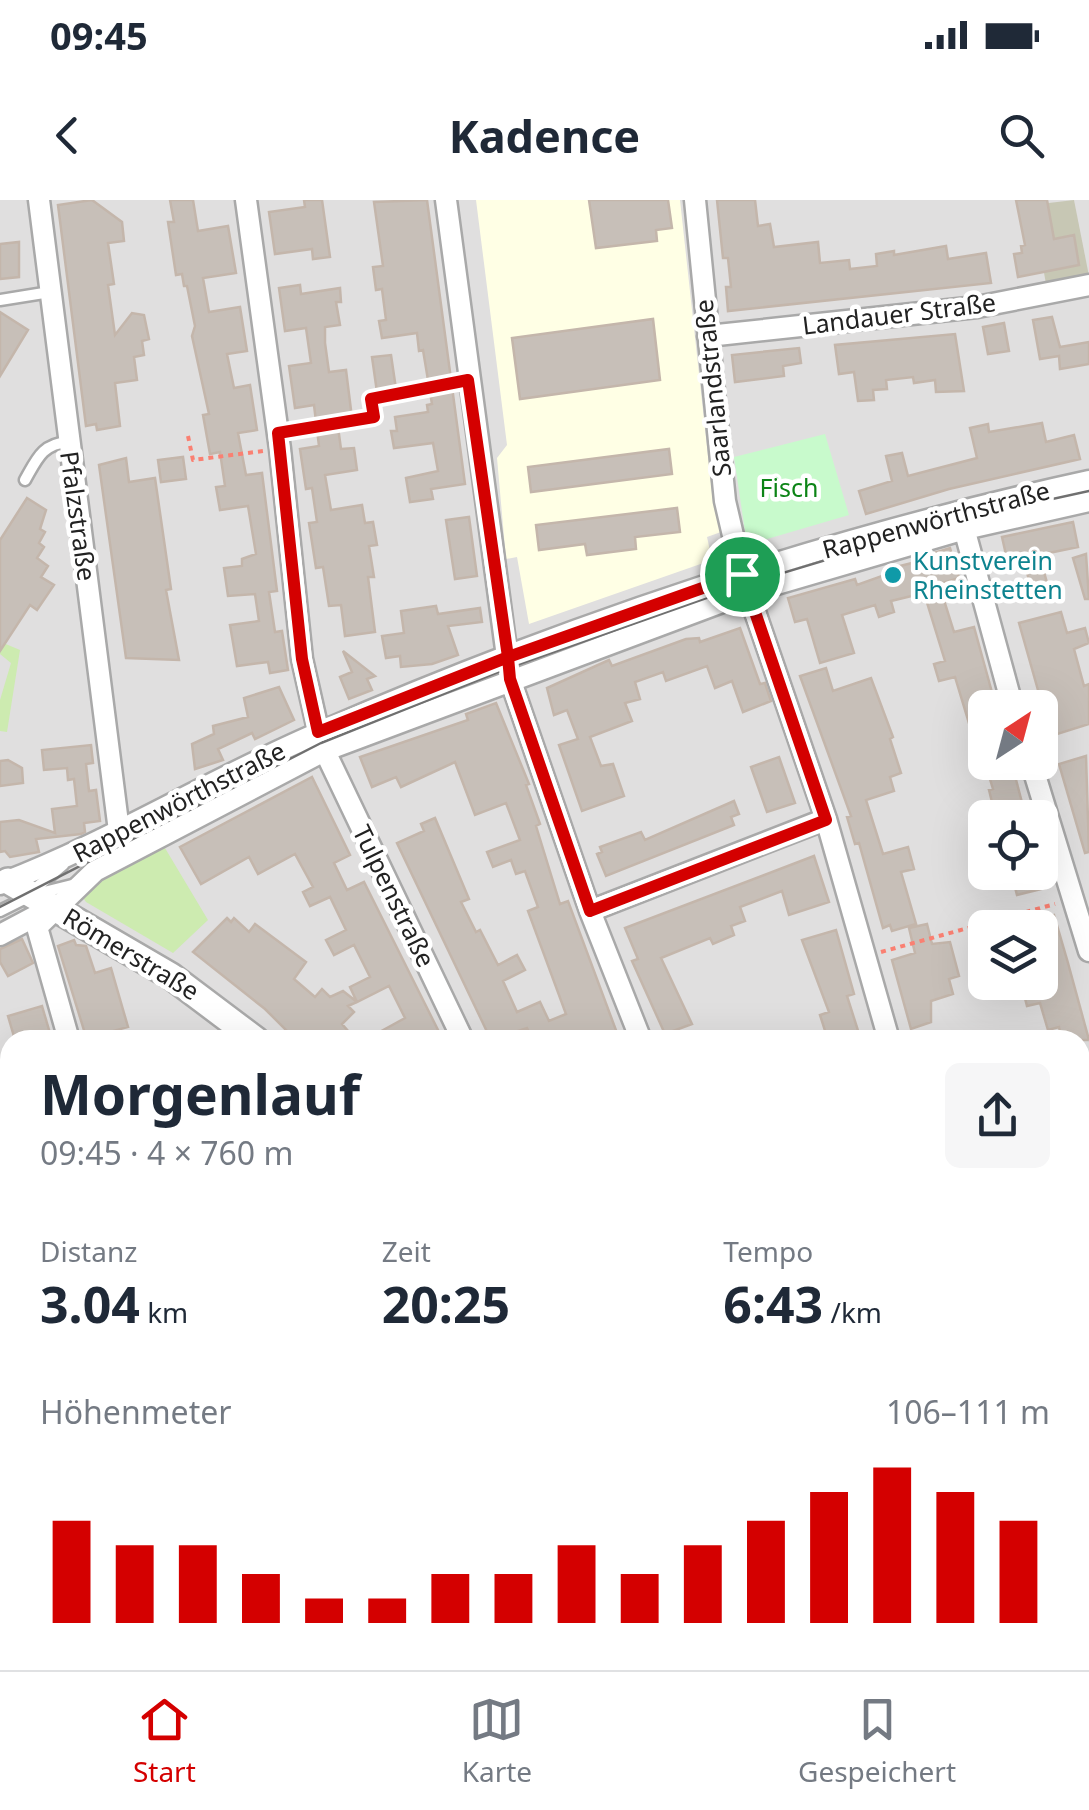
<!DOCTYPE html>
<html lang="de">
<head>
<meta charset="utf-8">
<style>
	body { margin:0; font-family:"Noto Sans",sans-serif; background:#f6f6f7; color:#1f2937; height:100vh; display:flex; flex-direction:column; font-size:38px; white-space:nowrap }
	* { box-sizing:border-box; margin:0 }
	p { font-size:32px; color:#747a83 }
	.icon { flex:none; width:55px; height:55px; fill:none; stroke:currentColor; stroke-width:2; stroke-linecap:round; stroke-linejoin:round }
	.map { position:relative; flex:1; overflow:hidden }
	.details { position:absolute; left:0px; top:830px; width:1090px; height:640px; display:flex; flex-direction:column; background:#fff; border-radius:30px 30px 0 0; box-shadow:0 10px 40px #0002 }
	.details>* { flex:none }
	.needle { width:65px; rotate:36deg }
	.controls { position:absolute; left:968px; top:490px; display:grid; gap:20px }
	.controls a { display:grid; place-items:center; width:90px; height:90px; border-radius:15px; background:#fff; box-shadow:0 10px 40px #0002; font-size:50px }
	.pin { position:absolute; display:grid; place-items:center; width:85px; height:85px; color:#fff; margin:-42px; border:5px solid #fff; border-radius:50%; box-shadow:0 2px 10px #0007 }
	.round { display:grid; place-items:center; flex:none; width:105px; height:105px; border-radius:15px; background:#f6f6f7 }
	.overview { display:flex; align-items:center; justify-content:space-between; height:170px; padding:0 40px }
	h1 { font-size:55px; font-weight:700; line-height:75px }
	.metrics { display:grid; grid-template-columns:repeat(3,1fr); gap:15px; height:170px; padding:10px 40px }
	.metrics div { display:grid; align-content:center }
	.metrics b { font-size:50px; font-weight:700 }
	.metrics small { font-size:28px; font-weight:400 }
	.metrics p { font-size:28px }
	.chart { height:280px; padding:20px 40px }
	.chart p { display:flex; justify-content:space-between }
	.chart svg { width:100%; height:180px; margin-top:10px; stroke:#d40000; stroke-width:6 }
	.status { display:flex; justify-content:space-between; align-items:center; height:70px; padding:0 50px; background:#fff; direction:ltr }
	.status svg { height:28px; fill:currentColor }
	header { display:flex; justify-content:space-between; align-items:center; height:130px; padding:0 40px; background:#fff; font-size:45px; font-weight:700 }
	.tab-bar { display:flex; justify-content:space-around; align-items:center; height:140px; border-top:2px solid #e0e1e3; background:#fff; font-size:28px; color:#747a83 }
	.tab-bar a { display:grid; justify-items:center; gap:5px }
	.tab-bar .active { color:#d40000 }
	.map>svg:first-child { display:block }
</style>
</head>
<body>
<div class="status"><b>09:45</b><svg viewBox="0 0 49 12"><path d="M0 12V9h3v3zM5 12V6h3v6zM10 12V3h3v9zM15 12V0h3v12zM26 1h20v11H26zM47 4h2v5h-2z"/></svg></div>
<header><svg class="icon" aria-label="back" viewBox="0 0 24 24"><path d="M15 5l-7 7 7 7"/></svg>Kadence<svg class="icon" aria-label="search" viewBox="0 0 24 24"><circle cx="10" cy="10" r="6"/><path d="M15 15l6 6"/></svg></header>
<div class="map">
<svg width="1089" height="1470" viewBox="0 0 1089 1470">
	<rect width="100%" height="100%" fill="#f2efe9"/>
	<path fill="#e0dfdf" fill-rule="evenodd" d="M0,0H1089V1094L1080,1096V840H10V1399L0,1402ZM985,508H1040V562H985ZM985,618H1040V672H985ZM985,728H1040V782H985Z"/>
	<path fill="#f2dad9" d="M1089,1225V1470H92L128,1460H1080V1227Z"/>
	<path fill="#ffffe5" d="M476,0H680L713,302L721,332L707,337L712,360L529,424L517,357L506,359L497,258L507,245Z"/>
	<path fill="#c7c7b4" d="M1074,0L1089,76L1046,84L1032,5Z"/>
	<path fill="#cdebb0" d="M1,442L20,450L7,532L0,531V500L11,463L0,454Z
		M162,643L208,720L173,753L86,702L79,692L88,682Z"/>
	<path fill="#c8facc" d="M825,234L849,315L747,345L734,257Z"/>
	<path fill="#e2e2e2" d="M282,1460H395L398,1470H285Z"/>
	<path fill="#c7bfb8" stroke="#c4b6ab" stroke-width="2.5" d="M92,0L122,22L124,41L108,43L114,84L108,85L115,135L132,113L144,115L149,139L142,141L144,155L134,157L137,180L115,183L120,226L97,230L96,224L86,226L58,5Z
		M170,0H193L198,31L228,26L236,73L203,78L209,112L240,107L247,151L227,154L234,188L250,185L257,230L238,233L246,275L262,273L277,391L269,392L275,432L282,431L288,470L270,473L268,462L237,466L230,425L259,421L255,394L228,396L224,368L242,366V359L256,354L248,306L220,310L216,287L225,286L220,252L210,254L203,215L209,214L192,136L195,126L187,86H184L182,74L176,75L168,22H174Z
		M304,0H322L330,57L313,59L312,49L275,54L269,12L305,7Z
		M427,0L465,284L431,289L433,299L410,302L406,278L438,271L433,243L394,248L391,231H397L395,217L428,212L427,205L432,204L423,150L419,151L417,133L382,138L379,121L386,120L382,89L376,90L373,67L383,66L374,2Z
		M589,0H668L672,28L656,30L657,41L596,48Z
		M717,0H755L758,26L770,24L774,47L818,42L820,63L849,60L850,69L877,66L876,54L894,51V55L946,46L948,59L986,53L991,83L728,111L726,87H731L728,58H723Z
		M1016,0H1047L1054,39L1074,35L1079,65L1018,77L1014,54L1022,53L1021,46L1025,45Z
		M19,42V77L0,79V44Z
		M300,85L301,94L340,88L341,102H336L340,125L325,127V143L329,172L346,170L352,218L337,220L341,249L354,248L357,270L325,275L331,310L362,305L365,323L373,322L377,345L369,346L374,377H368L375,432L345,436L341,405L329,406L323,367L316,368L309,323L317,322L312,288L306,289L300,249L319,246L314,205L295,208L289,166L311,163L306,128L285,131L279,88Z
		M0,112L28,130L0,176Z
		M1052,117L1060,147L1089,142V164L1060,169L1059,156L1040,159L1033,120Z
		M653,119L660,180L520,199L512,138Z
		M1004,123L1009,151L988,154L983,127Z
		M955,134L964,191L936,192L935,180L914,183L913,177L886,180L887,189L873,190L874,200L858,201L854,172L839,174L835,145Z
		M799,148L801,163L783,166L784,176L735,182L732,155Z
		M391,155L396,189L377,192L372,157Z
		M1042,223L1046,242L1074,235L1080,259L949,289L866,314L859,291L892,281L886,256L902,253L908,276L977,258L970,228L988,224L989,232Z
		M669,249L672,274L531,292L528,267Z
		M183,257L186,279L161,282L158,260Z
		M126,258L129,282L155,278L171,389L166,390L179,460L126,458L99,265Z
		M27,298L46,310L40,329L45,332L39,343L44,347L37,358L48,366L41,377L54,385L37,410L30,405L0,451V340Z
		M677,308L680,332L635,337L636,349L587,355L585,344L539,350L536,325Z
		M469,317L477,376L455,379L446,320Z
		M1073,322L1078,347L1039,355L1048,386L1032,391L1026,369L1009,368L1002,337Z
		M950,348L959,378L939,384L954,432L974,427L993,496L985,498V562L981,563L955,477L939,481L934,464L945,461L924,393L891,401L894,412L879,417L875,405L842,415L854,453L820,463L807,419L795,422L788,398L855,379L857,385L885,375L884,370L928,359L927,355Z
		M1086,354L1089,399H1085L1073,358Z
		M436,406L438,414L480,408L482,422L448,426L458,455L432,464L401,467L400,456L386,458L382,436L404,433L401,411Z
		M1061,412L1067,433L1085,428L1089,443L1074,449L1084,486L1089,484V524L1051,536L1019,423Z
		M740,428L760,484L765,483L771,501L743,512L732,481L715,488L707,466L666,481L663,472L635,482L640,499L625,503L632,521L590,537L601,566L613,564L624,596L582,611L559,545L578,539L567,510L554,515L547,488L609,460L612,466L686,439L699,438L700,442Z
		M343,451L375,476L367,479L372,490L349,499L340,477L352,472Z
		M826,468L833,491L871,478L893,537L890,539L901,573L890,577L894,591L866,600L883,654L908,647L914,669L901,672L916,724L892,731L890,725L883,728L859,643L855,644L847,617L851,616L800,476Z
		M279,487L294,520L255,539L252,533L218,549L223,560L195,569L192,544L214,534L213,526L248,517L244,498Z
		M496,503L529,584L526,585L540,624L536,626L560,704L568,701L617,833L599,840H533L527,828L491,840L397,643L424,631L421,624L435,618L469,699L461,702L476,732L480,730L498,765L517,755L525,770L503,781L517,812L540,802L549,821L566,814L528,711L538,707L525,671L516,674L511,660L493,667L487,652L520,640L506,603L475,615L455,562L401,587L396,577L372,587L360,557L468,520L466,514Z
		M91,545L93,563L86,564L89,591L96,590L100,621L84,623L85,632L81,634L36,639L39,652L10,657L5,651L0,652V622L19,620L55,633L52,609L77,606L74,579L68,580L67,568L44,570L42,550Z
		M1086,556L1089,652L1085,653L1059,564Z
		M779,557L795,603L767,612L751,567Z
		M8,560L22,568L23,583L0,586V561Z
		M1014,572L1026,618H996L989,590L993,589L990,579Z
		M312,577L350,655L334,663L347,690L364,682L443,840H365L405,818L389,786L357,802L350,787L370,777L354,745L334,755L326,740L346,730L330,697L310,706L303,692L313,687L295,654L258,674L249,657L201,684L180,647Z
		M734,601L739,614L731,617L734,625L606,676L597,654L602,652L600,647L641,632L645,640Z
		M814,656L829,702L789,715L782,691L740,707L745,721L731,726L734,735L713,744L710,738L661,758L692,824L665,834L632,761L638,759L625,728Z
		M1011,672H1041L1045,688L1017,695Z
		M1054,715L1068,763L1089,840H1062L1059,827L1048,830L1040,803L1027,806L1022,787L1049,780L1040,746V719Z
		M227,718L231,722L234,718L249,732L255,724L306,762L294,779L315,797L322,789L330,797L343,791L357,802L348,806L354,812L342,824L356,840H296L265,809L193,752Z
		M927,724L932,744L950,742L959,776L949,779L953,794L931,801V822L911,829L892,760L915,753L909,728Z
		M836,730L854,794L847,796L861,840H828L820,815L829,812L802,740Z
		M22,739L33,763L8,776L0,762V749Z
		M74,740L76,745L86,746L95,773L111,768L128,827L106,833L108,840H87L58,746Z
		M42,806L49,830L15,840L8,816Z"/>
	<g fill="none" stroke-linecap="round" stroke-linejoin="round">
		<g stroke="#a9a9a9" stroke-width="15">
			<path id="service" d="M0,100L50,92
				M25,280C37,259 42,244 68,242
				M30,693L63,665
				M0,711L32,695L76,684
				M865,1460L869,1470"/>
		</g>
		<g stroke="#a9a9a9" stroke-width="25">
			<path id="minor" d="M39,0L119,631
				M246,0L280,249L302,459L321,543L463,840
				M446,0L510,479L590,711L641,840
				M695,0L725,301L742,374L826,619L889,840
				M708,136L977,107L1089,85
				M962,321L1013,508
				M1031,562L1089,751
				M0,684C111,642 212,578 321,532C568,425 827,338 1089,281
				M590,711L826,619
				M0,735L47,710
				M69,840L37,727L95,671L324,551L749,392L965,329L1089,301
				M0,960L10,957
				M1080,1106L1089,1103
				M0,1184L10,1182
				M1080,1359L1089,1357
				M1062,1460L1064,1470
				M1003,1470L1035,1460"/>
		</g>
		<g stroke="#a9a9a9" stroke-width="30">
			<path id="tertiary" d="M8,681L171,776L256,840"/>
		</g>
		<g stroke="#a06b00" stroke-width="38">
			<path id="primary" d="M1080,1151L1089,1148
				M1080,1187L1089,1185
				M0,1434L10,1431
				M0,1469L34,1460"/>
		</g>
		<path stroke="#fa8072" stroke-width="4" stroke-dasharray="5 5" stroke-linecap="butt" d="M297,229L374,217L371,199L450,184
			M188,236L193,260L263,251
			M881,752L1055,704
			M0,1406L10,1403"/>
		<use href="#service" stroke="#fff" stroke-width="10"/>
		<use href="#minor" stroke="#fff" stroke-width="20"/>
		<use href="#tertiary" stroke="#fff" stroke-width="25"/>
		<use href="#primary" stroke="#fcd6a4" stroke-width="32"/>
		<path stroke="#707070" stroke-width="2.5" d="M0,707L321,543L508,468L746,384L962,319L1089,291"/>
	</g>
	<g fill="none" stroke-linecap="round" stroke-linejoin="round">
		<g stroke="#fff" stroke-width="20">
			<path id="route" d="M742,374L508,457L318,532L302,459L278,233L374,217L371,199L468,180L508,457L510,479L590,711L826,620L742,374"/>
		</g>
		<use href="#route" stroke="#d40000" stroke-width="12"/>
	</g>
	<circle fill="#0f9aa8" stroke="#fff" stroke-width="4" cx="893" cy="375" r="10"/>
	<g text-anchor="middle" stroke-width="9" stroke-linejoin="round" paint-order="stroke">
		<g font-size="25" fill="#222" stroke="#fff">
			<text transform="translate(899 114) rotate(-7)" y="9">Landauer Straße</text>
			<text transform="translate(713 188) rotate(-96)" y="9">Saarlandstraße</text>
			<text transform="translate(78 316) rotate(82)" y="9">Pfalzstraße</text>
			<text transform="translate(936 320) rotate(-15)" y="9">Rappenwörthstraße</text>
			<text transform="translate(179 602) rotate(-27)" y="9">Rappenwörthstraße</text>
			<text transform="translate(394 696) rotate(64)" y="9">Tulpenstraße</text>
			<text transform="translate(131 754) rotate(31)" y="9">Römerstraße</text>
		</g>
		<g font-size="25" fill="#0c8416" stroke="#fff">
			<text x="789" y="297">Fisch</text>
		</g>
		<g font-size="25" fill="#0d838f" stroke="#fff" text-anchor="start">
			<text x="913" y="370">Kunstverein<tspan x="913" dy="29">Rheinstetten</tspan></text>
		</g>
	</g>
</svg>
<div class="controls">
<a><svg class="needle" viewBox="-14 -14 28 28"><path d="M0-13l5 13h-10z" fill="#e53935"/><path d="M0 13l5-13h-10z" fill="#747a83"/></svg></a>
<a><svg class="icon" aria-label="locate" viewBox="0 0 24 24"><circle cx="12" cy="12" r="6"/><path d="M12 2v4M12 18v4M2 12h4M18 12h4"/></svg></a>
<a><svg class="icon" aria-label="layers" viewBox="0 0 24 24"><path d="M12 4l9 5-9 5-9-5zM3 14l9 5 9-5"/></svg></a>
</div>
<div class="pin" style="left:742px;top:374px;background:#1e9e55"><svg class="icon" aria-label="arrive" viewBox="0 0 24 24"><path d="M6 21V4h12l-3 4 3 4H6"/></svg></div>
<section class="details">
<div class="overview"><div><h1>Morgenlauf</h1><p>09:45 · 4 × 760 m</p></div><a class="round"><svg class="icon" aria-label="share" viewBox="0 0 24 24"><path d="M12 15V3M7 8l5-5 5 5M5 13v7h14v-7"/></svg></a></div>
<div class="metrics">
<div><p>Distanz</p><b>3.04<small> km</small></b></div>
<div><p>Zeit</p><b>20:25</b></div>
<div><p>Tempo</p><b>6:43<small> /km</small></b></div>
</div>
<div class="chart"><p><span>Höhenmeter</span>106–111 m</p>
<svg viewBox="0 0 160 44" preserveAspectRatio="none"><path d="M5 44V19M15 44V25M25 44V25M35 44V32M45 44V38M55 44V38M65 44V32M75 44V32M85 44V25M95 44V32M105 44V25M115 44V19M125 44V12M135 44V6M145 44V12M155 44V19"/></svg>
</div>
</section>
</div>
<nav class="tab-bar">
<a class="active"><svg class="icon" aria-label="home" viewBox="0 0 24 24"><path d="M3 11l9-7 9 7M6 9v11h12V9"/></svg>Start</a>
<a><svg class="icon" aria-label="map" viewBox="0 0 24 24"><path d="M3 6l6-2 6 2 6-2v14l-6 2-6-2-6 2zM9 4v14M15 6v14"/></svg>Karte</a>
<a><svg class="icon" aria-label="saved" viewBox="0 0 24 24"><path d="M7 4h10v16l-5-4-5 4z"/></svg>Gespeichert</a>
</nav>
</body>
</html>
